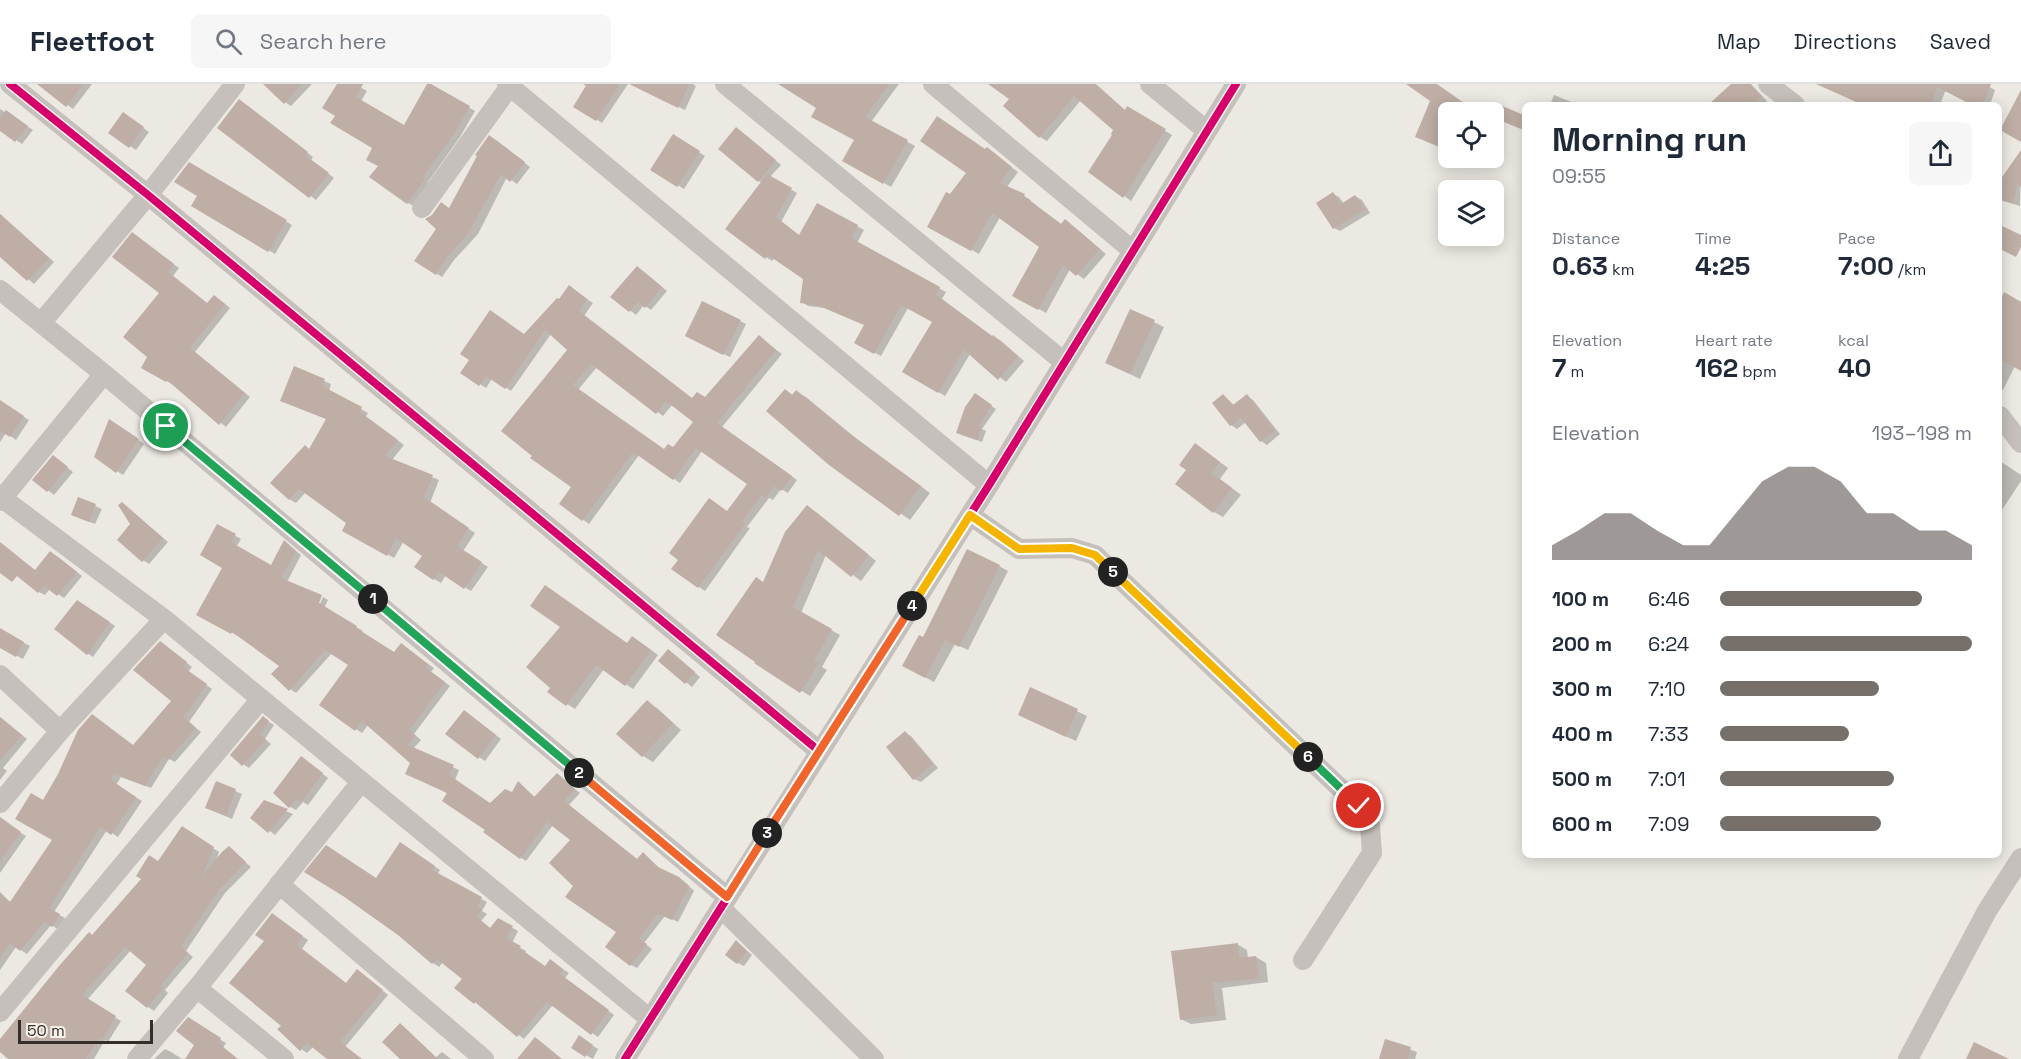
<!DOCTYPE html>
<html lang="en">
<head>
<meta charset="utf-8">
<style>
	body { margin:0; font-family:"Space Grotesk",sans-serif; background:#f6f6f7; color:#1f2937; height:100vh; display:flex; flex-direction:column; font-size:22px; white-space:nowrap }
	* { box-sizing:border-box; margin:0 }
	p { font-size:20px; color:#747a83 }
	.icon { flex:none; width:33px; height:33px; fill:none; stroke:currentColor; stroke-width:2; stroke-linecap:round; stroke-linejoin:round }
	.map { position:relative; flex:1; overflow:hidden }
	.panel { position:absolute; left:1522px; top:18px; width:480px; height:756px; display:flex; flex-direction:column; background:#fff; border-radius:9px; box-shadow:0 3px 15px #0003 }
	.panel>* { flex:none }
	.fabs { position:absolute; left:1438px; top:18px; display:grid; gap:12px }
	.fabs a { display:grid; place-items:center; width:66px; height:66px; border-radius:9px; background:#fff; box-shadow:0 3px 15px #0003; font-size:30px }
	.scale { position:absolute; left:18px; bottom:15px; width:135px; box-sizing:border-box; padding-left:6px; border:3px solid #362e29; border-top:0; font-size:16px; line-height:21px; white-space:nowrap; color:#362e29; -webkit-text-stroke:4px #f8f3ea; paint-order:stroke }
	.pin { position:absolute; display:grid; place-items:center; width:51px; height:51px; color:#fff; margin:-26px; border:3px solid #fff; border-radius:50%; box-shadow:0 2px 6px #0007 }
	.km { position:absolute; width:30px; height:30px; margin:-15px; border-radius:50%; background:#222; color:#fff; font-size:16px; line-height:30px; text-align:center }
	.round { display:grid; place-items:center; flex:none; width:63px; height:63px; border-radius:9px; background:#f6f6f7 }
	.head { display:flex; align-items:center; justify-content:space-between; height:102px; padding:0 30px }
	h1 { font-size:33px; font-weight:700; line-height:45px }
	.figures { display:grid; grid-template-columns:repeat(3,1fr); gap:9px; height:102px; padding:6px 30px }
	.figures div { display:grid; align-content:center }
	.figures b { font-size:26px; font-weight:700 }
	.figures small { font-size:16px; font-weight:400 }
	.figures p { font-size:16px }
	.chart { height:168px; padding:12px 30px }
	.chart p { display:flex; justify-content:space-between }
	.chart svg { width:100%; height:108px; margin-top:6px; fill:#766f6a; opacity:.7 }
	ul { padding:0 30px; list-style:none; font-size:20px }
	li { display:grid; grid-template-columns:96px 72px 1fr; align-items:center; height:45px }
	li i { height:15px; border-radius:8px; background:#766f6a }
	header { display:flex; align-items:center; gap:36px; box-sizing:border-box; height:84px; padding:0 30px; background:#fff; border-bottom:2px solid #e0e1e3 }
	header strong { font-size:28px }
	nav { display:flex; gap:33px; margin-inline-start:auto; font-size:21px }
	.search { width:420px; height:54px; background:#f6f6f7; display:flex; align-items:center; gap:15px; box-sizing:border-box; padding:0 21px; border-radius:9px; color:#747a83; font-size:22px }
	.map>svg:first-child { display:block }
</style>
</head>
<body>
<header>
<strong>Fleetfoot</strong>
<div class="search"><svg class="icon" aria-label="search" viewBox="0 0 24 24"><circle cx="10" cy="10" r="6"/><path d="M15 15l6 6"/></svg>Search here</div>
<nav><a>Map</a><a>Directions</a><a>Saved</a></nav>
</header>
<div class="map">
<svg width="2021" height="975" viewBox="0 0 2021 975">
	<rect width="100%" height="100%" fill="#ece8e2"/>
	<path fill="#0003" fill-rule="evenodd" d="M39,0H92L73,25Z
		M269,0H312L291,22L285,18Z
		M338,0H355L367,7L361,17L405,43L429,0L475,27L460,53L428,98L430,99L414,122L408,119L379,82L374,63L337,31Z
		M583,0H628L602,39L575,22L587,3Z
		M631,0H693L696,2L685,26Z
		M781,0H899L871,38L915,62L891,103L844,76L855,56L818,24Z
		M990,0H1096L1126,27L1128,24L1172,51L1131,117L1090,87L1114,50L1115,46L1081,16L1047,57L1040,53L1011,15Z
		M1411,0H1436L1475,28H1449V67L1423,56L1432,17Z
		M1734,0H1751L1767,17L1762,21H1711Z
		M1824,0H1948L1940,21H1862Z
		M1954,0H1984L1995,6L1990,21H1974Z
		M1554,11L1579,21H1550Z
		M246,21L313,73L311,76L334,94L316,116L220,43Z
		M0,25L33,46L22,60L0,45Z
		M129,34L149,48L136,66L110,49Z
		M742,49L781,81L770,93L797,109L781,138L800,153L857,142L864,146L857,159L946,208L942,215L993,253L1000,256L1024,277L1006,298L970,270L945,312L904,287L934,237L908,224L881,272L856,259L866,241L825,224L808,222L802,218L805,194L775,174L772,177L766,173L763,99L759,97Z
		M674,52L705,72L684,105L652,86Z
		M496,56L530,83L517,100L507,93L478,150L454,176L442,193L416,176Z
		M986,67L994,70L1018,88L1007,103L1031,116L1030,118L1062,141L1073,142L1106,170L1084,195L1070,185L1046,229L1014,211L1040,163L1000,133L979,170L929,142Z
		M2015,77L2021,81L2020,122L2000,116V98Z
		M190,79L292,141L275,170L193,121L199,112Z
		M1333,110L1339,113L1344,120L1355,112L1362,116L1370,129L1340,147L1334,144Z
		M0,130L54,178L34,200L0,171Z
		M139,154L179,184L173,192L208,220L220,216L230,224L195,268L250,313L226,343L172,300L143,284L149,272L161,209Z
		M643,187L667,207L651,226L644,221L636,231L613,213Z
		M575,207L593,219L584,232L693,316L706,315L759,253L782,270L722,343L797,396L788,409L781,405L773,416L769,414L747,443L750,444L705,507L699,503L728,429L749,400L702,367L680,399L639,371L589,440L561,420L573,403L569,266L551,250L511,307L492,295L486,304L462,288L524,251ZM597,283L663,332L673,320L695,338L674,365L665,367L578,306Z
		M2005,210L2021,218V286L2015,282L2003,306L2000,304V218Z
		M1131,227L1164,243L1140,295L1117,284Z
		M740,237L746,240L730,273L693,255Z
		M295,284L331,300L329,307L368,329L366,333L404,361L392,376L439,396L430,419L475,449L463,467L488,483L471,507L446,491L441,499L434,495L424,471L404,457L394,474L344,446L348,438L306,408L296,419L289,415L305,363L311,366L327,335L282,317Z
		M785,307L793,311L796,308L806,313L857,355L930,409L910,436L830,380Z
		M975,311L996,325L982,345L986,347L982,358L962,351Z
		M1224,312L1235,322L1247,312L1253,316L1280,350L1267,361L1261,357L1246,338L1237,345L1231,341Z
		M0,318L29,336L16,356L6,349L0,358Z
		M116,340L144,360L123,391L117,387Z
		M1205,367L1228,384L1220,395L1241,411L1223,433L1214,428Z
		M59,377L73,388L54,411L35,396Z
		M2000,377L2021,391V397L2000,429Z
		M79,415L102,425L95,440L79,434Z
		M128,424L168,458L149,480L143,476Z
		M816,428L876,477L861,497L826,471L801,529L840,551L822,583L827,586L810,612L756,579L764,500Z
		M218,442L241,455L236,463L272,483L290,462L301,471L287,498L317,527L323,513L328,516L324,524L363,547L362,548L395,570L407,565L434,584L431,588L450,602L414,650L421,656L413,665L459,686L455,696L491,721L513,710L519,699L536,714L557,691L580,709L569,721L638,776L643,770L663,787L686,799L694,807L678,838L665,832L644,859L652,865L637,884L631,881L618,848L575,801L572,756L553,741L526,777L520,773L368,641L362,649L356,645L350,581L332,569L296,609L290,605L281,581L239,551L238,552L198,531L224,484Z
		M57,472L82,492L64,514L50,505L45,511L39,508Z
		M999,482L1008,487L968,566L955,560L934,598L904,582L923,555Z
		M84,521L115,542L93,573L87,569Z
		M1,546L30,562L23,575L0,563Z
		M161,558L192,583L188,588L212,605L189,638L201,648L175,678L169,675L151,704L121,693L116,701L142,717L118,753L107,746L54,828L65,834L58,845L51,841L27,870L16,863L0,886V808L11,819L54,756L44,718L134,663L173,617Z
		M640,558L658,571L633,605L604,585L575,625L567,620L552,604L628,560Z
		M675,571L700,593L692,603L660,577Z
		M1031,605L1087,632L1076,657L1029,636Z
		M647,618L657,624L681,646L653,678L643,672L618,650Z
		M470,631L501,655L485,677L479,673Z
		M0,633L27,655L3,684L7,687L0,696Z
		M263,634L274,641L265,655L271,660L249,684L243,680Z
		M905,649L911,652L938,684L921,698L914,695Z
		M307,678L328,694L308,721L303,718L296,726L290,723Z
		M217,699L242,710L232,735L207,724Z
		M264,718L293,730L275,751L252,733Z
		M0,736L26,752L0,789Z
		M182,744L219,768L216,777L229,764L251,783L225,809L186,867L193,873L165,906L168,909L154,927L148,923V880L131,866L87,916L121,937L108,958L105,956L94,975H11L0,967V957L159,779Z
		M407,764L440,786L437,791L487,818L482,827L487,830L481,837L491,845L499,836L518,847L512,859L526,867L525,869L546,884L557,881L569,889L565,894L614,931L598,953L553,921L524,955L475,918L464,894L443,878L439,883L433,879L399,850L377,795Z
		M278,835L308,856L302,865L347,900L358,887L388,911L345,963L361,975H330L314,962L307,969L301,965L283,941L266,857Z
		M737,858L752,871L744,882L738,879Z
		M1237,860L1247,866L1248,874L1256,873L1266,879L1268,898L1222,904L1226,936L1191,940L1181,935Z
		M188,935L226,959L223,964L237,975H187L196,961Z
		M400,941L406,945L435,974L442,968L451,975H414Z
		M579,953L598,965L593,975L573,964Z
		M1386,957L1417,968L1415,975H1381Z
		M165,965L171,968L182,975H154Z"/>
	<path fill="#beaea5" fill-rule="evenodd" d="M37,0H83L66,23Z
		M263,0H302L284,20Z
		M337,0H363L356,13L404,41L427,0H431L470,22L454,50L423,93L425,95L407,120L369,93L378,82L366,76L372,64L330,39L335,32L322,24Z
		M587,0H620L596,37L573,23Z
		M629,0H689L678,24Z
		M778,0H889L865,33L908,56L883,100L842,77L854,56L811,33L816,24Z
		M988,0H1095L1125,26L1127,22L1166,45L1123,114L1088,88L1112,51L1111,50L1113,46L1074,12L1039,54L1003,22L1009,15Z
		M1406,0H1437L1477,28H1449V50L1443,64L1415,53L1430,17Z
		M1731,0H1750L1762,13L1753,21H1708Z
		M1816,0H1991L1982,21H1972L1937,3L1931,21H1863Z
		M2021,6V58L2000,46Z
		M239,15L308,68L305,71L329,89L309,114L217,44Z
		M1500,21L1526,32V47L1494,34Z
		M6,26L28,42L15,58L0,47V34Z
		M123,28L144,43L129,64L108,49Z
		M937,32L985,65L987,63L1012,83L1000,99L1025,110L1024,112L1061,140L1065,135L1100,165L1076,192L1063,181L1038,226L1012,212L1039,163L992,129L971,167L927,143L946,108L950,110L966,89L920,57Z
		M736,43L776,76L758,98L718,65Z
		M673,50L700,67L677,103L650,86Z
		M489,51L525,78L510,98L501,90L471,144L472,145L447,173L436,191L414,177L436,145L425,135L432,131L441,118L449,124L477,72L475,71Z
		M2021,66V103L2018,100L2013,119L2000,116V96Z
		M189,78L287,136L268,168L191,122L197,112L174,98Z
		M767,90L792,104L776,133L799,151L817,119L858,141L851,154L940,203L936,211L992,252L993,251L1018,272L998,296L964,266L938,309L902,288L932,238L901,221L874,270L854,259L864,241L817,221L800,219L803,195L768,171L765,175L725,145Z
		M1333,108L1341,120L1355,111L1365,125L1333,145L1316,119Z
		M0,130L49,174L27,197L0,173Z
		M2000,141L2021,151V163L2016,173L2000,165Z
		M132,148L174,180L168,188L207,219L214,211L225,220L190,264L245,309L219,341L167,296L166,298L141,284L147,273L123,253L159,209L112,173Z
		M637,182L662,203L645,224L638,218L629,228L610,213Z
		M569,201L587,215L579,227L692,314L697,308L705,313L759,251L776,266L717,339L792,392L781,407L774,402L766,414L762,411L742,438L745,440L698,504L671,485L678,476L669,469L709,414L727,427L747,400L696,364L673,396L633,368L582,437L559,420L571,403L530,374L532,372L501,347L567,266L545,246L505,305L486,292L479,302L460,289L469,276L460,270L490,226L524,250L557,214L559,215ZM591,280L656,330L666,317L693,338L673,363L668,360L664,365L573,301Z
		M2004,208L2021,218V287L2000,275V216Z
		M702,217L741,236L723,271L685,252Z
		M1130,225L1155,236L1130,290L1105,279Z
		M294,282L325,295L322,302L362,323L360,328L398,356L385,372L433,391L424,413L469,444L457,462L482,478L464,505L439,488L433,496L414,483L422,472L396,454L387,472L342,447L346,439L299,405L289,416L270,399L305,361L309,365L326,335L280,317Z
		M785,305L792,311L796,306L847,348L921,402L899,432L829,381L766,327Z
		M975,309L992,321L978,342L982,343L977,356L956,349L965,323Z
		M1223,310L1233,321L1247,310L1275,347L1260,358L1241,334L1230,342L1212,319Z
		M0,316L24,332L10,353L0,347Z
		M109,335L139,355L116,389L94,373Z
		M1195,359L1220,378L1211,389L1232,404L1213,429L1175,400L1186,386L1179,381Z
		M53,371L68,383L47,408L32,396Z
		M78,413L96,420L89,438L71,431Z
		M122,418L163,454L142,478L117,456L130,440L118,421Z
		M807,421L869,471L851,493L818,466L793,523L832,545L814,577L819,579L800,609L754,579L755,578L716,551L756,493L763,498L785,448Z
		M217,440L236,450L231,458L271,481L284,456L296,467L281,494L322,511L319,519L357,542L356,544L394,568L401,559L428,580L426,584L445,598L409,646L416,652L408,661L454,681L449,691L490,719L505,705L512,708L518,697L534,713L557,689L575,705L564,717L637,775L643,768L658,783L679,793L689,802L672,836L658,830L639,855L647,860L630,882L605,863L616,848L565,813L573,802L549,779L570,756L547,738L520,775L483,748L485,746L442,717L447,709L405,690L410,679L362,637L355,647L319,621L348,581L325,566L289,607L271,590L279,582L232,548L231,550L196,531L222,484L200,471Z
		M0,458L35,486L50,467L77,488L57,512L44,502L38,509L17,492L12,498L0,489Z
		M967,465L1000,481L959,563L945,556L925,594L902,582L919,551L923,553Z
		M545,501L627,559L632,552L651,566L625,602L596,581L566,622L547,608L550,604L526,583L560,543L530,522Z
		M77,516L110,538L87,571L54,545Z
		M0,544L24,558L16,573L0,564Z
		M160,557L187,578L183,583L207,600L184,633L196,644L168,676L163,672L145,702L114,690L111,696L136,713L111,751L100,743L49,824L60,830L52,843L44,838L20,867L10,859L0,874V809L10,818L52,756L15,735L31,709L43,716L58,690L78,646L92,630L133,661L171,617L133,586Z
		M668,565L695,588L685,600L658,577Z
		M1030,603L1078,625L1066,653L1018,631Z
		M647,616L673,639L642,673L616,650Z
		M464,626L496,651L478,675L445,650Z
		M263,632L269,637L260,650L266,656L242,682L230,671Z
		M0,633L22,651L0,676Z
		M905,647L933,680L913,696L886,663Z
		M301,672L323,689L301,718L296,715L289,724L273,709Z
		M216,697L236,705L226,732L205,724Z
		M264,716L288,725L268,749L250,734Z
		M0,733L21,748L0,777Z
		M182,742L214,763L202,792L222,768L229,762L246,778L219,806L181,862L188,869L160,902L163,904L147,924L125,907L146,881L125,863L82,911L116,932L102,956L99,954L86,975H8L0,968V955L59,882L89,848L92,851L141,795L136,792L149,771L158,777Z
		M400,758L435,782L432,786L482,813L477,823L482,825L476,832L490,844L498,834L513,842L506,854L521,862L519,864L545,882L550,875L563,885L560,890L609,926L591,951L547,918L517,953L475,918L474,920L454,904L462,895L437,875L432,880L398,851L343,812L304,788L326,761L376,794Z
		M272,829L303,852L297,861L346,899L357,885L383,906L340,958L362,975H327L307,959L300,967L277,945L281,942L229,899L264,857L255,851Z
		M736,856L747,867L737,880L725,871Z
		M1238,859L1239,874L1256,872L1259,894L1212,899L1217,931L1180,936L1171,867Z
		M188,933L221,954L218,959L238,975H185L194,961L176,947Z
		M400,939L438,975H400L382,958Z
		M579,951L593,961L585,973L571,964Z
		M535,953L562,975H517Z
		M1385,955L1411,963L1408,975H1379Z
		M1974,958L2009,975H1966Z"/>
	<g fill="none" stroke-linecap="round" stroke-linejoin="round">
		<path stroke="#c5c0bb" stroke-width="20" d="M10,0L148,111L819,667
			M507,0L989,401
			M725,0L1064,278
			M933,0L1133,167
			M1150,0L1207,47
			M1768,0L1795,21
			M422,124L510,2
			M0,206L104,290L727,813
			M41,239L148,111L235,0
			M2000,332L2021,359
			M2,414L164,535L650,935
			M0,417L104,290
			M970,431L1019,465L1072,464L1095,471L1359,722L1370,742L1372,769L1303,876
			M0,591L60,647
			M0,719L60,647L164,535
			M279,800L484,975
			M721,824L874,975
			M197,904L284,975
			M0,928L261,615
			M137,975L197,904L361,698
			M625,975L989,401L1236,0
			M1908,975L1987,827L2021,774"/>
		<g stroke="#f8f3ea" stroke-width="11">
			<path id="cycleway" d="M10,0L148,111L819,667
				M625,975L989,401L1236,0"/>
		</g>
		<use href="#cycleway" stroke="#d6006c" stroke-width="8"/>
	</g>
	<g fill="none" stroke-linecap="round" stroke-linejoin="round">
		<g stroke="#fff" stroke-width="12">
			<path id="split-1" d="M166,342L373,515"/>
		</g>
		<g stroke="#fff" stroke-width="12">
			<path id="split-2" d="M373,515L579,689"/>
		</g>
		<g stroke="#fff" stroke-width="12">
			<path id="split-3" d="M579,689L727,813L767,749"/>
		</g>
		<g stroke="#fff" stroke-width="12">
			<path id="split-4" d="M767,749L912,522"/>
		</g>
		<g stroke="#fff" stroke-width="12">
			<path id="split-5" d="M912,522L970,431L1019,465L1072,464L1095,471L1113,488"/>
		</g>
		<g stroke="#fff" stroke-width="12">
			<path id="split-6" d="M1113,488L1308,673"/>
		</g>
		<g stroke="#fff" stroke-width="12">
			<path id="split-7" d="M1308,673L1359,722"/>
		</g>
		<use href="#split-1" stroke="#22a559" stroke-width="8"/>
		<use href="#split-2" stroke="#22a559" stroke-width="8"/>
		<use href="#split-3" stroke="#f0652b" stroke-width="8"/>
		<use href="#split-4" stroke="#f0652b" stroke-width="8"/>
		<use href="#split-5" stroke="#f5b400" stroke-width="8"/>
		<use href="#split-6" stroke="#f5b400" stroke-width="8"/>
		<use href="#split-7" stroke="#22a559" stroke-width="8"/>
	</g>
</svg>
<div class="fabs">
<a><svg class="icon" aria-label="locate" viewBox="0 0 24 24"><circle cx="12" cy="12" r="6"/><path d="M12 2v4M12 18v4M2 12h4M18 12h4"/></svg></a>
<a><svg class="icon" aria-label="layers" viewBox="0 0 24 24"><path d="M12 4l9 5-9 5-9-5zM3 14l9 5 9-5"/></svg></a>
</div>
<div class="scale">50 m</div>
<div class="pin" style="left:166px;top:342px;background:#1e9e55"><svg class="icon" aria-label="arrive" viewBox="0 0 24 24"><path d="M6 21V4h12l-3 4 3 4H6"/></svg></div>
<div class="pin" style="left:1359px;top:722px;background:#d93025"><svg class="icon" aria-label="check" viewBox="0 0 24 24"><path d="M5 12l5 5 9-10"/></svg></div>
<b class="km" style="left:373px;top:515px">1</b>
<b class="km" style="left:579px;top:689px">2</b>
<b class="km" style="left:767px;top:749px">3</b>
<b class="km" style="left:912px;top:522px">4</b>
<b class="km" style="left:1113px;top:488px">5</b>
<b class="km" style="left:1308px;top:673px">6</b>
<section class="panel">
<div class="head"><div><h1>Morning run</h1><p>09:55</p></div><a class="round"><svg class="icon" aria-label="share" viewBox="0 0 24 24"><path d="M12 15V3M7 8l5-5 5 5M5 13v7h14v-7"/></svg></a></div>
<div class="figures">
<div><p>Distance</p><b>0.63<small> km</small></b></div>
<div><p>Time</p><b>4:25</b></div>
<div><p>Pace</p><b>7:00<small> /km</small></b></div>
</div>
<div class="figures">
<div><p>Elevation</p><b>7<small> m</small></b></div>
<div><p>Heart rate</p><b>162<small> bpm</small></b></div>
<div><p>kcal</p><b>40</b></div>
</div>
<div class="chart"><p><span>Elevation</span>193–198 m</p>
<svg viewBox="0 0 160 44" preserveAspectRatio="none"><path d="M0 44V38L10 32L20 25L30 25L40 32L50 38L60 38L70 25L80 12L90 6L100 6L110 12L120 25L130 25L140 32L150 32L160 38V44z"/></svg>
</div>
<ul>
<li><b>100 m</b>6:46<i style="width:80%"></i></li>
<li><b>200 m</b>6:24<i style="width:100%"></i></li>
<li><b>300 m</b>7:10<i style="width:63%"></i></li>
<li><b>400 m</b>7:33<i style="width:51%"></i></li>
<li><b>500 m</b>7:01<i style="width:69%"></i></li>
<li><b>600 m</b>7:09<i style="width:64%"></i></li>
</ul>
</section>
</div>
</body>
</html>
